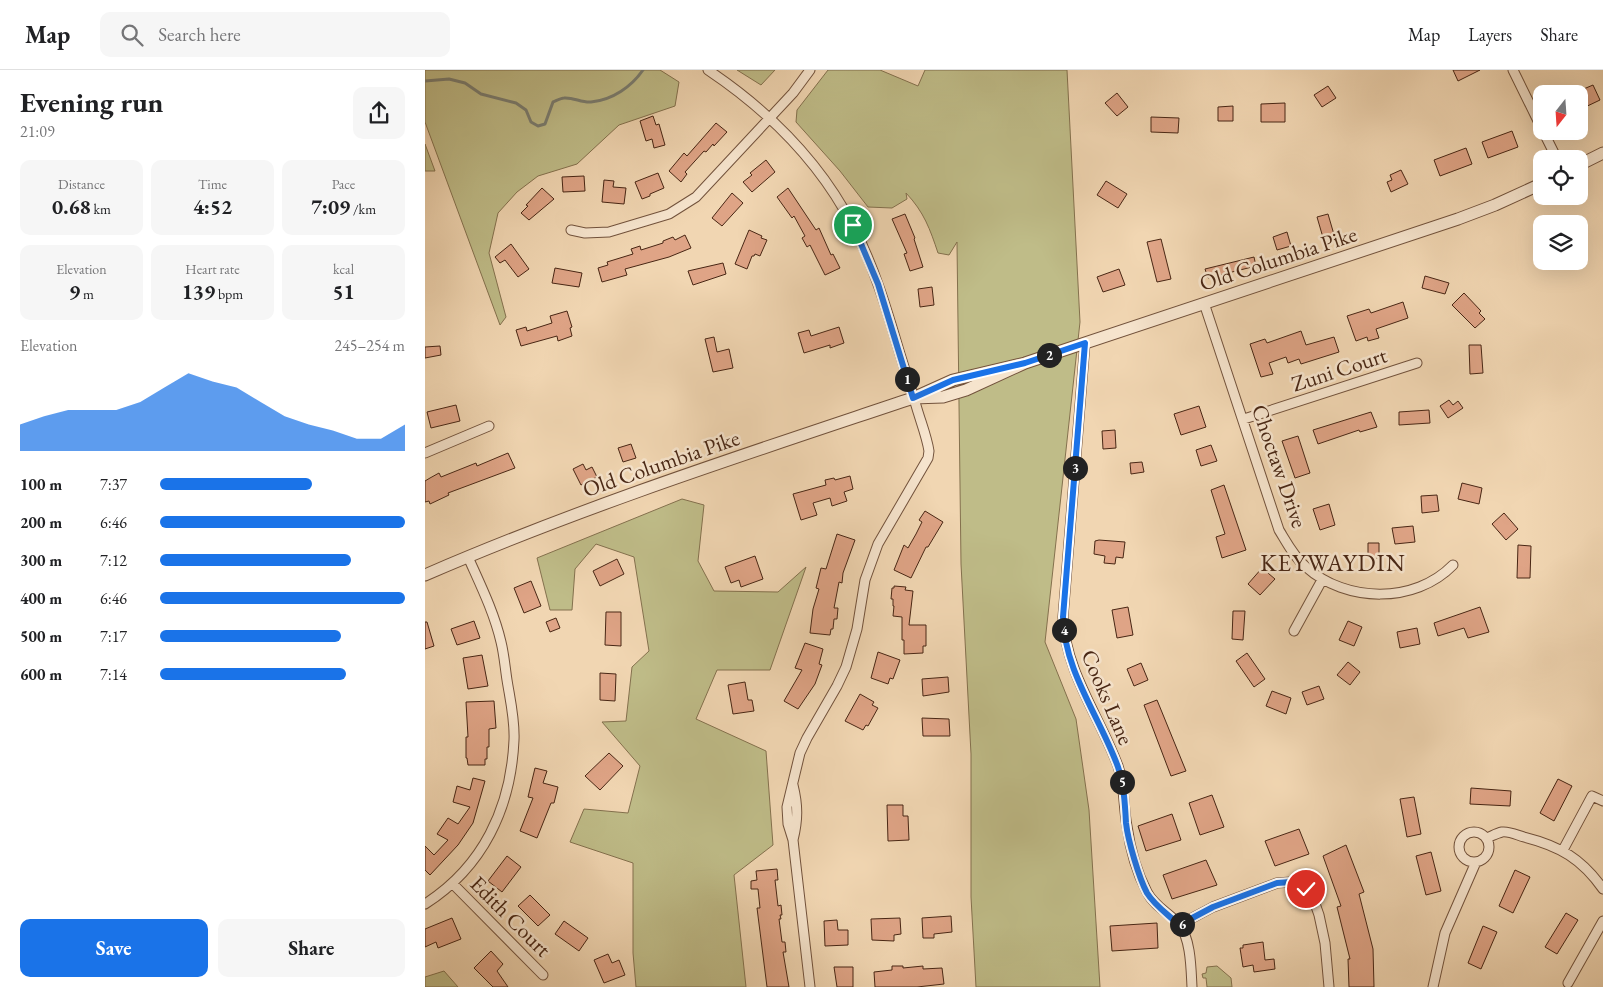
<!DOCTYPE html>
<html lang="en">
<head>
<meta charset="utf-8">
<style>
	body { margin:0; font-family:"EB Garamond",serif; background:#f6f6f6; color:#202124; height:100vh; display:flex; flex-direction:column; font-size:19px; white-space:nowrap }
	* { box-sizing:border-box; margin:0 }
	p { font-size:16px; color:#757577 }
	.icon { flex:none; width:28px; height:28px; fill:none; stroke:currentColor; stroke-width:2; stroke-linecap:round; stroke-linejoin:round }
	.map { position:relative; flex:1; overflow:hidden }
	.details { display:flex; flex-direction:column; background:#fff; width:425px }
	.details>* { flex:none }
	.needle { width:32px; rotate:197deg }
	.buttons { position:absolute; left:1108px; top:15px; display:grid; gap:10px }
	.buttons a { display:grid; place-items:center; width:55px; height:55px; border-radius:10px; background:#fff; box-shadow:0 5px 20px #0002; font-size:25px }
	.pin { position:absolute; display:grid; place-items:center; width:42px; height:42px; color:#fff; margin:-21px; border:2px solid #fff; border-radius:50%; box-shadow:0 1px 5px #0007 }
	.km { position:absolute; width:25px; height:25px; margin:-12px; border-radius:50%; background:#222; color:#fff; font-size:14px; line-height:25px; text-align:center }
	.round { display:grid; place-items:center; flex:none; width:52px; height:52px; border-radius:10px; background:#f6f6f6 }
	.overview { display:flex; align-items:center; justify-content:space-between; height:85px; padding:0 20px }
	h1 { font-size:28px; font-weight:700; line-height:38px }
	.metrics { display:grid; grid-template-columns:repeat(3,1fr); gap:8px; height:85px; padding:5px 20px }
	.metrics div { display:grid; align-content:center; border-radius:10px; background:#f6f6f6; text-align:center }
	.metrics b { font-size:21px; font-weight:700 }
	.metrics small { font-size:14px; font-weight:400 }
	.metrics p { font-size:14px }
	.chart { height:140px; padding:10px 20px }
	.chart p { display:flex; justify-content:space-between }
	.chart svg { width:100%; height:90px; margin-top:5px; fill:#1a73e8; opacity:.7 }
	.cta { display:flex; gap:10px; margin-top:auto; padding:10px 20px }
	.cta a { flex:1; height:58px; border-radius:10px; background:#1a73e8; color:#fff; font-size:20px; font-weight:700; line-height:58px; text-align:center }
	.cta a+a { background:#f6f6f6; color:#202124 }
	ul { padding:0 20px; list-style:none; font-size:16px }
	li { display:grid; grid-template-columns:80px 60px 1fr; align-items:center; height:38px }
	li i { height:12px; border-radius:6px; background:#1a73e8 }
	header { display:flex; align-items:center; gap:30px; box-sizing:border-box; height:70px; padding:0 25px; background:#fff; border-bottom:1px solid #e0e0e0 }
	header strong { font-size:24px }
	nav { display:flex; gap:28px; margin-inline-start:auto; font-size:18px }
	.search { width:350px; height:45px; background:#f6f6f6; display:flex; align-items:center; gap:12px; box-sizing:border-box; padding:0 18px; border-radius:10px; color:#757577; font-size:19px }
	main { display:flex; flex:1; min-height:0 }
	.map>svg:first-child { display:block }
</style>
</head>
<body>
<header>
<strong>Map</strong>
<div class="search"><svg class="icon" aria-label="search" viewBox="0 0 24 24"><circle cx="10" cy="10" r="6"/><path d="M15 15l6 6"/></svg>Search here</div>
<nav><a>Map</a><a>Layers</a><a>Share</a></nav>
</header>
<main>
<section class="details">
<div class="overview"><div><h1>Evening run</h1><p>21:09</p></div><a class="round"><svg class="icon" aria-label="share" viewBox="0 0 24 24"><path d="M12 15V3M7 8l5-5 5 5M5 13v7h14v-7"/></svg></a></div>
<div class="metrics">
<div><p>Distance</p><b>0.68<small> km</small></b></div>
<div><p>Time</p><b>4:52</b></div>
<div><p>Pace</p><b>7:09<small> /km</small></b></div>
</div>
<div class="metrics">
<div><p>Elevation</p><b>9<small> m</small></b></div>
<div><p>Heart rate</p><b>139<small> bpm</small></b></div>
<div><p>kcal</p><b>51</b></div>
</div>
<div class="chart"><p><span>Elevation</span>245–254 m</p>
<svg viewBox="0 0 160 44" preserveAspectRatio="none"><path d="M0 44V31L10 27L20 24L30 24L40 24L50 20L60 13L70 6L80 10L90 13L100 20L110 27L120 31L130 34L140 38L150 38L160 31V44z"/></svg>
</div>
<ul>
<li><b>100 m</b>7:37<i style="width:62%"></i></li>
<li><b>200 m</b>6:46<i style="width:100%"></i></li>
<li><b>300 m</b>7:12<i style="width:78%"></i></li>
<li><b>400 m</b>6:46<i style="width:100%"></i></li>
<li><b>500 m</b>7:17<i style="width:74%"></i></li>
<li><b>600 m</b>7:14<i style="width:76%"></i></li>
</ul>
<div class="cta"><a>Save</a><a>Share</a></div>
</section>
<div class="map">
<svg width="1178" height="917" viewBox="0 0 1178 917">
	<rect width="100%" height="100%" fill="#f1d6b2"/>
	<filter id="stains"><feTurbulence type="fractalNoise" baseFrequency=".004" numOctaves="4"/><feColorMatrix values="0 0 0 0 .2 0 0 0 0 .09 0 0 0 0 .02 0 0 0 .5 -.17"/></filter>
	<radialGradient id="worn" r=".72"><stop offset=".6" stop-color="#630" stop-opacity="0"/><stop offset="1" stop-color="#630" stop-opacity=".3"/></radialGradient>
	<path fill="#bfbc88" stroke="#84714e" d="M0,0H235L254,12L250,36L194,55L152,94L113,106L92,122L73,143L64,183L81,247L75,255L0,52Z
		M312,0H350L336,15Z
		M403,0H455L493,16L500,0H642L655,252L620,572L651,649L664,740L675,917H551L546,827V684L536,494L532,172L524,185L513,183C505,159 499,142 481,123L482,129L467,138L443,137L415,101L371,52L372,40Z
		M0,74L10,101H0Z
		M257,429L279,435L273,491L289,521L353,522L381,497L345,600H292L271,649L341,681L348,775L309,805L321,917H211L208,883V793L145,772L159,739L203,743L215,696L177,652L201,651L207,597L224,581L209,487L171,474L150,499L147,540H125L112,488Z
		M792,896L806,908L807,917H782L781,908H778L777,904L781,903L782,897Z
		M19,901L33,917H0V907Z"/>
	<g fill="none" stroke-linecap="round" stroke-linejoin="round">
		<path stroke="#7a7e72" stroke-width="3" d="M0,11L24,9L40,13L56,24L91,33L101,40L106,52L113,56L120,54L128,32C131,31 136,28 139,28C148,27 157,33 166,32C188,30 207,16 218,0"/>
	</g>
	<path fill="#dfa486" stroke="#482614" d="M1028,0H1055L1033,11Z
		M1168,15L1175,30L1154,40V21Z
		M903,16L911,28L897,37L889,25Z
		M692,23L703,37L692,46L680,33Z
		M860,33V52H836V34Z
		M808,36V51H793V37Z
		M228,46L231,55L234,54L240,75L229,78L227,69L221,71L215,51Z
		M726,47L754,48L753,63L726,62Z
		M291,53L302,62L289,76L288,74L281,82L279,81L260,102L262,104L256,112L244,101L259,83L262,86Z
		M1087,61L1093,77L1063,88L1057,72Z
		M1041,78L1047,94L1015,106L1009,90Z
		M341,90L350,102L327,122L318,112L327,105L325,103Z
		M976,100L983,114L966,122L962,112L967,110L965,105Z
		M233,103L239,118L225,124V126L217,129L210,112Z
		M159,106L160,121L138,122L137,107Z
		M179,110L189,111L188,117L201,118L199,134L177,132Z
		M681,111L702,124L693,138L672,125Z
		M117,118L129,129L104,150L96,143L103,136L101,135Z
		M363,118L391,160L394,158L406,185L408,184L415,198L400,205L385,175L382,177L377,168L380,166L369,146L367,148L352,127Z
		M307,123L318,133L297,156L287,148Z
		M480,144L490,168L489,169L498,197L485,201L479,184L482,183L467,149Z
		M903,144L910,168L899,171L892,147Z
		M324,160L337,166L336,168L342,170L335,186L330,184L329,186H327L322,199L310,194Z
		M862,162L866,176L852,180L848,167Z
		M260,165L266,178L244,187L200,199L202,205L177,212L173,198L183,195L182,192L208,184L206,179L215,176L216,180L238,173V171L248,167L250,170Z
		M736,169L746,209L732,212L722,172Z
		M86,174L104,199L93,207L80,190L75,193L70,187Z
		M829,187L831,196L783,208L780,199Z
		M298,193L301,204L268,215L263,201Z
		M130,198L157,203L154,217L127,213Z
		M694,199L700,215L678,222L672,207Z
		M1000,206L1024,213L1020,224L997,218Z
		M507,217L509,235L495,237L493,219Z
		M1039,223L1056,241L1054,243L1060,249L1050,258L1027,235Z
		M978,232L983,248L951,259L954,268L943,271L942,267L931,271L922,246L944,239L946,243Z
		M142,241L147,257L145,258L147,266L133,271L132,266L96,276L91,260L101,257L102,261L127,253L125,246Z
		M414,257L419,273L405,278V275L379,283L373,263L384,260L386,266Z
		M876,261L881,275L909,267L914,282L876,294L874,289L863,293L861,287L844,293L848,304L836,307L825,274L840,269L842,273Z
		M289,267L292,282L304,279L308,298L288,302L280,269Z
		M1044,275H1056L1058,303L1045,304Z
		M15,276L16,285L0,288V277Z
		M1024,330L1028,335L1033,331L1038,338L1023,348L1015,336Z
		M31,335L35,351L6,358L2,342Z
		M774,336L781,357L756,365L749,344Z
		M1004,340L1005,353L974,355V342Z
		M946,342L952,357L935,362L934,360L893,374L888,360Z
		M690,360L691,378L678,379L677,361Z
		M873,366L885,403L870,408L857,371Z
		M206,374L211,388L198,392L193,378Z
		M786,375L792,391L776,396L771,380Z
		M83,383L90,398L23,423L24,425L5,434L4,431L0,432V411L5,408L14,403L16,407L51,393L52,396Z
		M717,392L719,402L706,404L705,393Z
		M158,394L161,400L167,397L172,407L156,415L148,399Z
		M425,406L428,419L419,422L422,431L407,436L405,428L388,433L392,445L376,450L368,424L401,415L400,410L409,408L410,410Z
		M1037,413L1057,418L1054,434L1033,429Z
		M799,415L821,480L797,488L791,467L800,464L786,420Z
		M1012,425L1014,441L997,443L996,426Z
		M904,434L910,455L895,460L888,439Z
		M500,441L518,452L503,477H501L486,508L469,500L479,475L483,478L491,464L497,452L494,450Z
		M1079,443L1093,459L1081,470L1067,454Z
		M988,456L990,472L970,474L967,458Z
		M412,464L430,470L418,503L417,513L414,512L409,538H413L412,549H409L408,559H406L405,565L385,563L388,539L394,519L391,518L396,498L401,499Z
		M674,470L700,472L698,488L691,487L690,494L679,493L680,486L669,484L670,471Z
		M943,473H954V488H943Z
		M1093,475L1106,476L1105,508H1092Z
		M330,486L338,509L316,517L314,510L306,513L300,497Z
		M192,489L199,504L175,516L168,501Z
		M837,498L850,509L835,525L823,514Z
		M106,511L116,536L99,543L89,518Z
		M469,516L481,517L480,520L488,521L484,555H501V576H498V583L479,584V570H477V547L468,546L469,536H468V529H466L467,518H469Z
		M703,537L708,565L692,568L687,540Z
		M1055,537L1064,562L1043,568L1039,558L1013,566L1009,553Z
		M808,541H820L818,570L807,569Z
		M181,542H196V576L180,575Z
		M131,548L135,558L125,562L121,552Z
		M49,551L55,568L32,575L26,559Z
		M923,551L937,557L929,576L914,570Z
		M0,552H2L9,576L0,579Z
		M992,558L995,574L975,578L972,562Z
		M380,573L398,579L394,594L397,595L390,614L373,639L359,631L377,600L370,598Z
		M453,582L475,590L468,609L465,608L463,614L446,608Z
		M822,583L840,609L829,617L811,591Z
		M57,585L63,616L43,619L38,588Z
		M923,592L935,602L925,615L912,605Z
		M716,593L723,610L709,616L702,599Z
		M175,603L191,604L190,631L175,630Z
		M523,607L524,622L498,626L497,609Z
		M320,612L323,630H327L329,641L308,644L303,615Z
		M894,616L899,629L882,635L877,622Z
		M847,621L866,628L861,644L841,636Z
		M435,624L449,632L447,635L453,638L443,656L441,655L438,660L420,651Z
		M732,630L761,701L746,706L719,635Z
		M69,631L71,658L64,659V677H62V689H60V695H43L42,688H41V667H43L41,632Z
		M497,648L524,649L525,666H498Z
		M184,683L198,696L175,720L160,706Z
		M110,698L122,701L118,713L133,717L129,733H126L112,768L95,761L108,728L103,727Z
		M48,708L60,711L48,753L33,775L5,805L0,800V776L9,785L23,770L12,764L23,748L33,754L45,737L28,732L32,716L45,720Z
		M1133,709L1147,716L1129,751L1115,743Z
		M1046,718L1086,721L1085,736L1045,734Z
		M787,725L799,757L775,765L764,733Z
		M989,727L996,764L982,767L975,729Z
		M462,735H478V746H483L484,770L463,771Z
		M747,744L756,770L721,781L713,756Z
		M874,759L884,784L850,796L840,771Z
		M921,775L939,822L934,824L948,879L949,917H924L923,889H925L912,837L916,836L898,786Z
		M1006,782L1016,821L1001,825L991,786Z
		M82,786L96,797L77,822L63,811Z
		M781,790L792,815L747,829L738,805Z
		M352,799L353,810H350L353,836L356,835L357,845H355L356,849H354L357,872H360L361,882H358L364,917H342L332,838H335L333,819H326V811L332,810L331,801Z
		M1090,800L1105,807L1088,843L1074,836Z
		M105,825L125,845L113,856L93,836Z
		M1141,843L1153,850L1132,884L1120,877Z
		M526,846L527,862L509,864V868H498L497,848Z
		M27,848L36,869L13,878L11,872L0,877V859Z
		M475,848L476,864L469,865V871L447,870L446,849Z
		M412,850L413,860H423V875L400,876L399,851Z
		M139,851L163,868L154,881L130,864Z
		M732,853L733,878L687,881L685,856Z
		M1058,856L1072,862L1056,899L1043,893Z
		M838,872L840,890L849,889L850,899L829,902L828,895L818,897L815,878H818V875Z
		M66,881L78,894L72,901L83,917H68L49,898Z
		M183,884L187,893L194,890L200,905L179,913L169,890Z
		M467,896H478V898L498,896V899L517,898L519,914L492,917H450L449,902L467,900Z
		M409,897H428V917H412Z"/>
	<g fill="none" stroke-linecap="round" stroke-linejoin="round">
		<g stroke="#72523c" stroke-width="11">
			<path id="minor" d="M283,0C344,41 394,90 428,156C449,196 462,240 475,284C481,303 487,322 493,342C497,355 502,368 504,381L503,388L453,474L440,510L432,559L421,597L412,616L382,668L375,683L362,737L363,754L368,770L385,917
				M1088,0L1116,57
				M1118,61L1132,89
				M146,160L160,163L184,162L244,144L271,127L368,23L385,0
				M779,233L854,460C862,473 869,487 881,497C921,533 990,534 1028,495
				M660,273L638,547C640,601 675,647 693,696C700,716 698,736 702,756C705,778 712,803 722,822C729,836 744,843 754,854C766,869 766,899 767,917
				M819,349L992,293
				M0,383L64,356
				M869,561L897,510
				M368,715C373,735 373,750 368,770
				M1034 777a15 15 0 1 1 30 0a15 15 0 1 1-30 0Z
				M1062,768C1067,766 1072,763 1077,762C1084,761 1092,765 1099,767C1135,776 1157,789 1178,819
				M1138,780L1167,726L1178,731
				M28,814L118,905
				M0,834C58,797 86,738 89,670C90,650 85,629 82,610C80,597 79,584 76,572C69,542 55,514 43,487
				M754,855L788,837L852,813L866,812L874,815L881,819L887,825L894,845L900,873L904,917
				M1143,913L1178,851
				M1008,917L1020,863L1051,792"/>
		</g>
		<g stroke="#72523c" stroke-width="13">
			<path id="tertiary" d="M1154,95L1178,83
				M600,293L541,320L518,327L488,328L528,310L600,293L1033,149L1070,135L1116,114
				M0,505C159,436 324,383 488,328"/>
		</g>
		<use href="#minor" stroke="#f6e4cd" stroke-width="9"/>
		<use href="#tertiary" stroke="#f6e4cd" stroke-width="11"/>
	</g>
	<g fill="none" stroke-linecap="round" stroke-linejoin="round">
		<g stroke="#fff" stroke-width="10">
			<path id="route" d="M428,155L453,214L488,328L528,310L600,293L660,273L638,547C639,601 675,647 693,697C699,715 700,734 701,753C703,771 714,808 722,823C730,836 744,845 754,855L788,837L852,813L866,812L881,819"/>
		</g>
		<use href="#route" stroke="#1a73e8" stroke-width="6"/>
	</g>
	<g text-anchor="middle" stroke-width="5" stroke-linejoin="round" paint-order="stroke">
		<g font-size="22" fill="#482614" stroke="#f6e4cd">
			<text transform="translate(853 188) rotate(-18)" y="8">Old Columbia Pike</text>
			<text transform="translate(914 299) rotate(-18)" y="8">Zuni Court</text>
			<text transform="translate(236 393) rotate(-19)" y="8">Old Columbia Pike</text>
			<text transform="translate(855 396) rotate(71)" y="8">Choctaw Drive</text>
			<text transform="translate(683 627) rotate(67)" y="8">Cooks Lane</text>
			<text transform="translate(86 846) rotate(45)" y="8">Edith Court</text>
		</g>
		<g font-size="24" letter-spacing="1" fill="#482614" stroke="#f6e4cd">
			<text x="908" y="501">KEYWAYDIN</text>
		</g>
	</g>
	<rect width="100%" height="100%" filter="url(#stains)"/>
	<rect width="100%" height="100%" fill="url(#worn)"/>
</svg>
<div class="buttons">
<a><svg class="needle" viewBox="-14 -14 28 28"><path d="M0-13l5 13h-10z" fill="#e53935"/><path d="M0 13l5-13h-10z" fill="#757577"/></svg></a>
<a><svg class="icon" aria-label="locate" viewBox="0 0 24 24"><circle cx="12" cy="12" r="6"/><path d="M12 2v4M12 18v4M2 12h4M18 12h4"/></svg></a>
<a><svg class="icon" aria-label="layers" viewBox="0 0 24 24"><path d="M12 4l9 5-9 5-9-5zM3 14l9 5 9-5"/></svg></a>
</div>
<div class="pin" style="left:428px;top:155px;background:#1e9e55"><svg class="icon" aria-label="arrive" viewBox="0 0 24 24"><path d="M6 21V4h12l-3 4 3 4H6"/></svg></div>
<div class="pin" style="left:881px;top:819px;background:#d93025"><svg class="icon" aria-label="check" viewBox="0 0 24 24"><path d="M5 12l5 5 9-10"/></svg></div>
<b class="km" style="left:482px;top:309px">1</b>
<b class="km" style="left:624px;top:285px">2</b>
<b class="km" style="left:650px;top:398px">3</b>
<b class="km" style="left:639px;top:560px">4</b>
<b class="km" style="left:697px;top:712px">5</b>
<b class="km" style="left:757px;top:854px">6</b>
</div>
</main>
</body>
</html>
